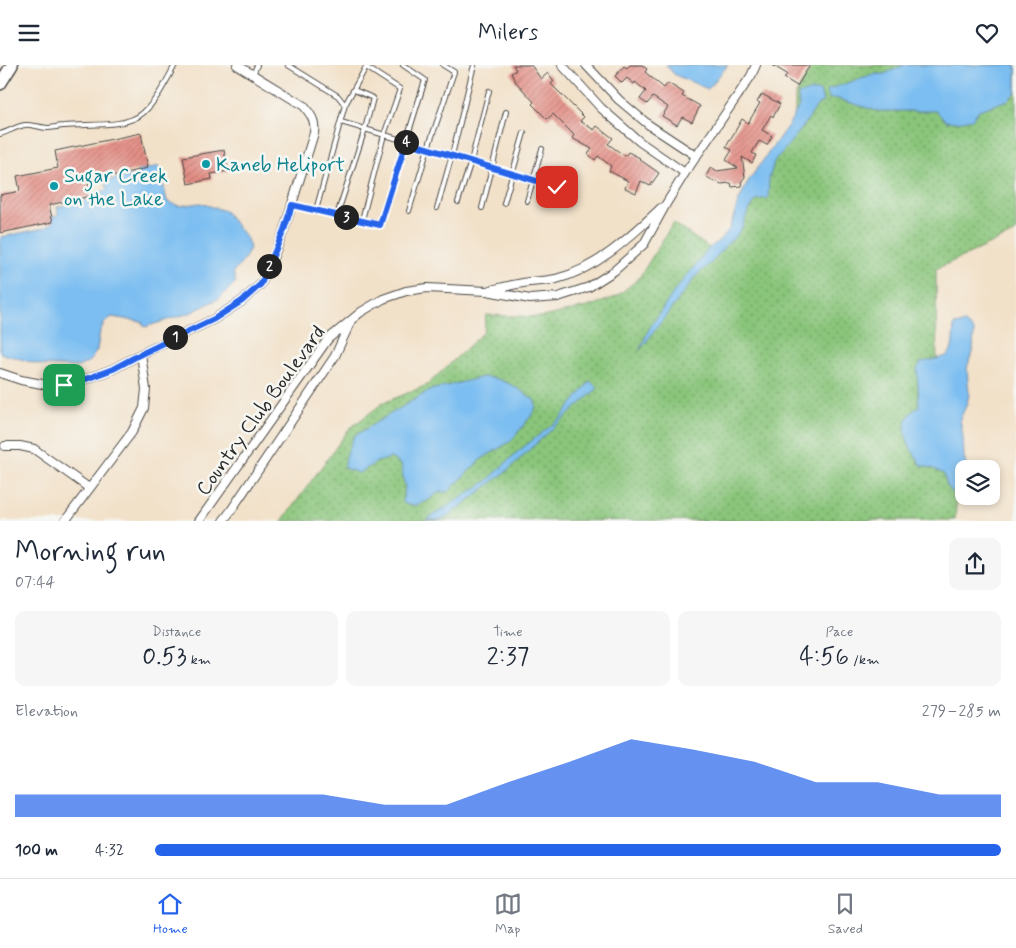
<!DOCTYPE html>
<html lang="en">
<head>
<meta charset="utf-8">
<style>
	body { margin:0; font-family:Mynerve,sans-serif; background:#f6f6f7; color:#1f2937; height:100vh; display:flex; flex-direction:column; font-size:19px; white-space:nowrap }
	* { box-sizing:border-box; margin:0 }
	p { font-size:16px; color:#747a83 }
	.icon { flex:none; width:28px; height:28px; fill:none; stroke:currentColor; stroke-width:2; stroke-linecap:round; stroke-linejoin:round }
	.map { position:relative; height:456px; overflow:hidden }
	.side { display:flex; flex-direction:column; background:#fff; flex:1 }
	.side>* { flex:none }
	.tools { position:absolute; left:955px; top:395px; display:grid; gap:10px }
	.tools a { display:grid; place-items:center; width:45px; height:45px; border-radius:10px; background:#fff; box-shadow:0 2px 8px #0003; font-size:25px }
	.pin { position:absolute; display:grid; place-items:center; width:42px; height:42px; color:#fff; margin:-21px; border-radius:10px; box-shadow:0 2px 8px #0006 }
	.km { position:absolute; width:25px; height:25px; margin:-12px; border-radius:50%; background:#222; color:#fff; font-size:14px; line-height:25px; text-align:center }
	.round { display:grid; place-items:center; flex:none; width:52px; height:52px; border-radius:10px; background:#f6f6f7 }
	.overview { display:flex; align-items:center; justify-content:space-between; height:85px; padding:0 15px }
	h1 { font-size:28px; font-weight:600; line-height:38px }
	.figures { display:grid; grid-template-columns:repeat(3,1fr); gap:8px; height:85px; padding:5px 15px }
	.figures div { display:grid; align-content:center; border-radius:10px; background:#f6f6f7; text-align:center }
	.figures b { font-size:25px; font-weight:600 }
	.figures small { font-size:14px; font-weight:400 }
	.figures p { font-size:14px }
	.chart { height:140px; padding:10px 15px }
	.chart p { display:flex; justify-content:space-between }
	.chart svg { width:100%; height:90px; margin-top:5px; fill:#2563eb; opacity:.7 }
	ul { padding:0 15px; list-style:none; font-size:16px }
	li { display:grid; grid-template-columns:80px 60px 1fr; align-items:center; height:38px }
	li i { height:12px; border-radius:6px; background:#2563eb }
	header { display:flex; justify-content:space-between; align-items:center; height:65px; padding:0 15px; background:#fff; font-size:22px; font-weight:600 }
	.menu { display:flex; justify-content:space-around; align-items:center; height:70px; border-top:1px solid #e0e1e3; background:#fff; font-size:14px; color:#747a83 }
	.menu a { display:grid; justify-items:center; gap:2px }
	.menu .on { color:#2563eb }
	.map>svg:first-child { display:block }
</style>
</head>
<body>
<header><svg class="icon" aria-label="menu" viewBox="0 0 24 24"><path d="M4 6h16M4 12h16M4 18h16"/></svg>Milers<svg class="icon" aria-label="heart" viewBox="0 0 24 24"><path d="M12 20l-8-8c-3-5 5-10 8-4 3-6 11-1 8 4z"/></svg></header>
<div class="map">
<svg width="1016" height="456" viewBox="0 0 1016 456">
	<defs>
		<pattern id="grass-dots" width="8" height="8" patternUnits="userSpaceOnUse" patternTransform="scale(1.25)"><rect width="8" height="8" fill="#89c57a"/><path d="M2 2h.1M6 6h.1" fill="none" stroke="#70a064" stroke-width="1.8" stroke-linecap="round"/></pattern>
		<pattern id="building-hatch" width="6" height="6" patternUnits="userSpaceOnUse" patternTransform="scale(1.25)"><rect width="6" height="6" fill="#e48e85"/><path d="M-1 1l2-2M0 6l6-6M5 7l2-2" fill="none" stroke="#b9746d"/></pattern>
	</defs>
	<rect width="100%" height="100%" fill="#f6f6f2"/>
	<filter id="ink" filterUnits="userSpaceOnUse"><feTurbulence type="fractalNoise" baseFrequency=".02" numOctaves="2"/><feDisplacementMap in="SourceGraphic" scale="10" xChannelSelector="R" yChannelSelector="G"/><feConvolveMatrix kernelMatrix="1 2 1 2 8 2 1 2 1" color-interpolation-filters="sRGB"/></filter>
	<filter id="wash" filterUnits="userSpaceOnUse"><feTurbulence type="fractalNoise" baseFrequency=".0096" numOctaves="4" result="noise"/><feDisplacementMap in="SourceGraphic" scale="20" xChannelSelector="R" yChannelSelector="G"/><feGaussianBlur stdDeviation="1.12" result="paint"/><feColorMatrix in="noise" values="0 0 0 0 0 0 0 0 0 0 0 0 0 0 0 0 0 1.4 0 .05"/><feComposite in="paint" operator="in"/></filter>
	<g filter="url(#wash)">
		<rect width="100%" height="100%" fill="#f2e1c9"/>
		<path fill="url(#grass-dots)" stroke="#5a7852" d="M813,0H1016V167L936,204L937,312L958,417L955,455L282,456L350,363L383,338L427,320L484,267L486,250L541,252L587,242L616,232L639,213L673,158L714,186L736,163L795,53V31Z"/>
		<path fill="#7cbef1" stroke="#54748e" d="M666,0H728L708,24L675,10Z
			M904,0H1016V27L1008,35L979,45L972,54L957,57L946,56L936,46H877L835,33L829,34L827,25L873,9H884Z
			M808,26H820L823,37L818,39L803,62L774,97L769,114L768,133L756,135L748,147L742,162L736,171L726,180L712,197L697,210L639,286L649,264L675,225L699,196L705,187L723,172L730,163L738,137L749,115L789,59L799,41L798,30Z
			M159,101L167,136L179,141L200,138L225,146L247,174L250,183C246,192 241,200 233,207L236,217L220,233L190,248L145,262L142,257L112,252L105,257L100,266L97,285L90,296L78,302L41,300L0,288V177L1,172L44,163L51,159L50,152L58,150L57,142L82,137L91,133L90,129L107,125L105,116L138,109V106Z
			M965,258L974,266L973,284L967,303L969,329L967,339L960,354L963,372L964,392L967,404H964V429H954L947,421L944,409L934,404L921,400C913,388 899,367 908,352C910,348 916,344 919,341L917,304L921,297C954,290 952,294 954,260Z
			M483,312C502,312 520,324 535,336L536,342L531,351L511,376L480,395L448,427H439L430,434L418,440H408L402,437L405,423L401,400L391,393L377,397L359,408L344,403L347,388L354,371L430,325Z
			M590,316L598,323L530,384L508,405L447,452L439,455H426L487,416L516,388L561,353Z"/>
		<g id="blocks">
			<path fill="url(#building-hatch)" d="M513,0H531L541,14L548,8L554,16L551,19L584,52L580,56L594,65L597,61L613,73L608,79L625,91L628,87L640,93L639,94L659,108L650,121L641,116L636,128L625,123L628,116L609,106L611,101L598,91L595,95L588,89L592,84L572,73L574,70L553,49L547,54L532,39L534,37L515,16L511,8L516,5Z
				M630,0H642L647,4L645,7L664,23L668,18L684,28L682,31L700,41L692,57L682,52L677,60L662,51L668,42L653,32L647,39L640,34L646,26L635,17L634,19L627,13L622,18L615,11L624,1L627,3Z
				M772,0H810L797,21L784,13L787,9Z
				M762,29L780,39L773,52L771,50L762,65L772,71L767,80L759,76L752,88L756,90L752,98L742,92L745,112L741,117L742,121L732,122L731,118L721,119L716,116L714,117L706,111L711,102L717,106L738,103L726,95L732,85L726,82L742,54L748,58L760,38L757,37Z
				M141,68L148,103L88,116L91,131L49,140L53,157L0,168V130L20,126L17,111L58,103L55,86Z
				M224,85L228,106L211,109L212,114L188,119L183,92Z"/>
		</g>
	</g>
	<g filter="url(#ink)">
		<use href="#blocks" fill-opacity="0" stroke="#494643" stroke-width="1"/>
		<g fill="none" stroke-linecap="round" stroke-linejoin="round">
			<g stroke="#494643" stroke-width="6">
				<path id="lane" d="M288,0L338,31L345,40L316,145L292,140
					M253,10L257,0
					M345,40L366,2
					M341,57L557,121
					M0,69C8,67 17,61 25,60C33,59 41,63 48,63C53,63 59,61 64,61C86,58 125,64 143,48C157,35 166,17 175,0
					M527,136L542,84
					M458,137L471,96L489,26
					M504,138L524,68
					M437,143L452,90L474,0
					M482,143L506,47
					M316,145L362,155L384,70L400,24L366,2
					M409,146L428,83L454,7L443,0
					M337,150L365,64L373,33L354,25
					M362,155L380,160L425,15L403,0"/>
			</g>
			<g stroke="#494643" stroke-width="10">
				<path id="street" d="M562,0L601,43L640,77L685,108
					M586,0L619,35L649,60L696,91
					M491,225C503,222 516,219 529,217C538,216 547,216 556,214C597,204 630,172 661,143
					M0,308L21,315L42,319L64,320L89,313L113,304L141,289L214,254L242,236L261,219L273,193L284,165L314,68C316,56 311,50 304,41L237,0
					M5,381H20L34,384L89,423
					M65,456L132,367L144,343L146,324L141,289
					M199,456L328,274L361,247L383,234L406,226L427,223L487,226L530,234L558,232L589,222L614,206L644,179L666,139L685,108L751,11L756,0
					M223,456L230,447L335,291L350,258"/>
			</g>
			<g stroke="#494643" stroke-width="14">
				<path id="secondary" d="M0,19L12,0"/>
			</g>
			<use href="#lane" stroke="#fff" stroke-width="4"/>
			<use href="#street" stroke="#fff" stroke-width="8"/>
			<use href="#secondary" stroke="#fff" stroke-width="11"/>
		</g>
	</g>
	<g fill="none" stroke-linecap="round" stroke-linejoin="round" filter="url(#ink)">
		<g stroke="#fff" stroke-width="10">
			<path id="route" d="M64,320L89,313L113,304L141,289L214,254L242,236L261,219L284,165L292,140L380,160L406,77L557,122"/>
		</g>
		<use href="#route" stroke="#2563eb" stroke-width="6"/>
	</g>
	<g fill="#0f9aa8" stroke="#f6f6f2" stroke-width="2">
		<circle cx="206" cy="99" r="5"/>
		<circle cx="54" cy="121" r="5"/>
	</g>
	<g text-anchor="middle" stroke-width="5" stroke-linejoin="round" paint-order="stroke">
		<g font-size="20" fill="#0d838f" stroke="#f6f6f2" text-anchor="start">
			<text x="216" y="106">Kaneb Heliport</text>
			<text x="64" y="117">Sugar Creek<tspan x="64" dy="23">on the Lake</tspan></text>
		</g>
		<g font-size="20" fill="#2b2b2b" stroke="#f6f6f2">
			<text transform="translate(260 345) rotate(-54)" y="7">Country Club Boulevard</text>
		</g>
	</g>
</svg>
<div class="tools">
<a><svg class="icon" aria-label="layers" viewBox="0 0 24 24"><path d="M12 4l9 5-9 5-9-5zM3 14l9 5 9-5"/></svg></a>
</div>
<div class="pin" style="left:64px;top:320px;background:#1e9e55"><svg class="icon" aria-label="arrive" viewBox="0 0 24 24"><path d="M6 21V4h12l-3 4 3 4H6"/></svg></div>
<div class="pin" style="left:557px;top:122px;background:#d93025"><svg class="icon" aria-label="check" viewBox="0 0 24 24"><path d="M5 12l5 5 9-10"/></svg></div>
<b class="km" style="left:175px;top:272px">1</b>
<b class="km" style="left:269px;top:201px">2</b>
<b class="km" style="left:346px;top:152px">3</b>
<b class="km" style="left:406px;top:77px">4</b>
</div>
<section class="side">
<div class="overview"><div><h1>Morning run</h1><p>07:44</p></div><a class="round"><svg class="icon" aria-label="share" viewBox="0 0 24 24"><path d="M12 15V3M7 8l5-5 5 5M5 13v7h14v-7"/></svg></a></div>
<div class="figures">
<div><p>Distance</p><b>0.53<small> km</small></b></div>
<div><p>Time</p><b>2:37</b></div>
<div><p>Pace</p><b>4:56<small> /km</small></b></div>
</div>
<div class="chart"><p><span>Elevation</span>279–285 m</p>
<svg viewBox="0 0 160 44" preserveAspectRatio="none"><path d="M0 44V33L10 33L20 33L30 33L40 33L50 33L60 38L70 38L80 27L90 17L100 6L110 11L120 17L130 27L140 27L150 33L160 33V44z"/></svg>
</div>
<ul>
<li><b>100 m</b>4:32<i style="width:100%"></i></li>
</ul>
</section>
<nav class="menu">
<a class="on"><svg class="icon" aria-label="home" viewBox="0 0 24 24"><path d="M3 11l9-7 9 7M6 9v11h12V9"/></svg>Home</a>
<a><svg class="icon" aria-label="map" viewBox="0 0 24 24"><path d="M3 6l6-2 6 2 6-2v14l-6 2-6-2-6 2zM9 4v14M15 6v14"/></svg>Map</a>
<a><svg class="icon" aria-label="saved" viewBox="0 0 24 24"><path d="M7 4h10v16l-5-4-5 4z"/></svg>Saved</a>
</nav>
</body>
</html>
